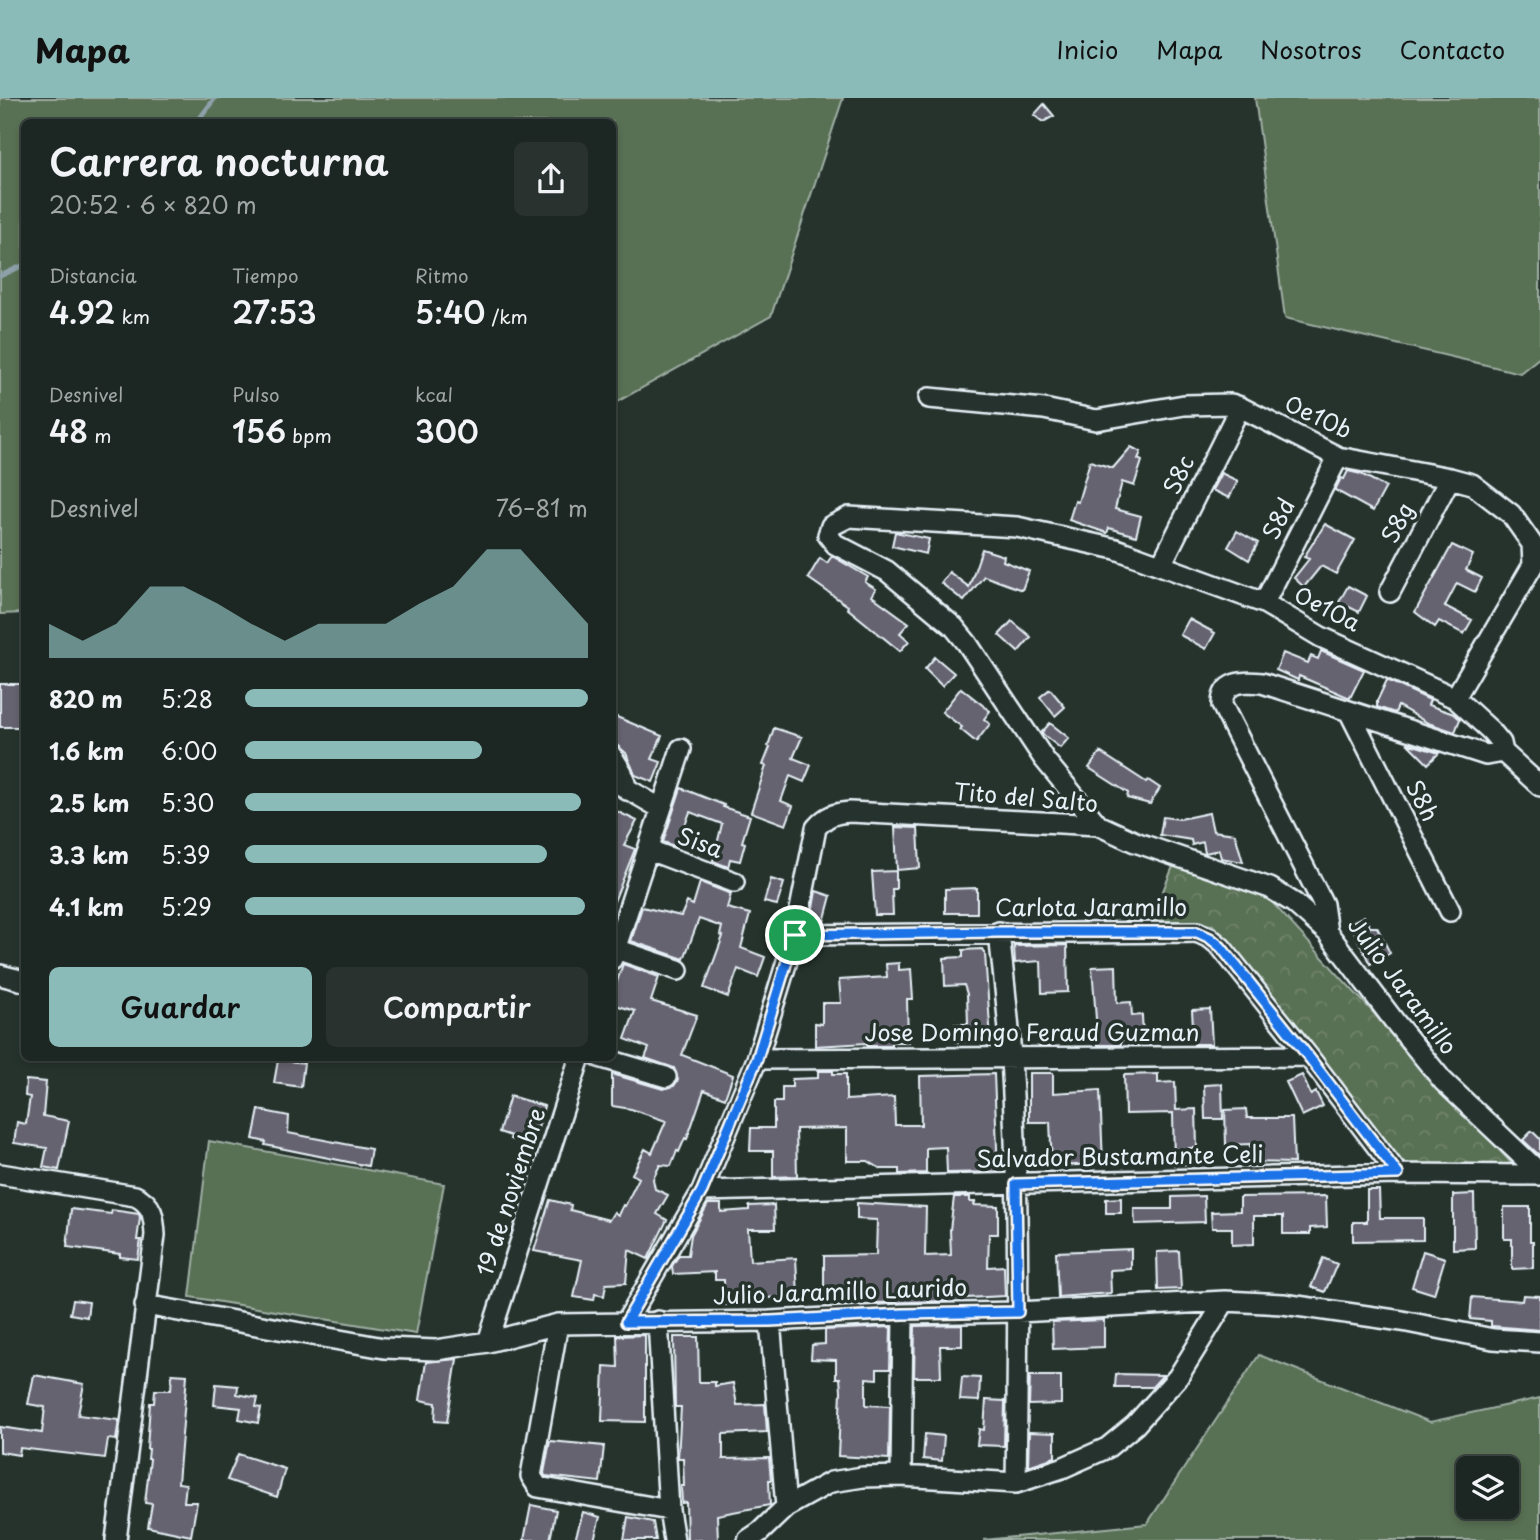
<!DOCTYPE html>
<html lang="es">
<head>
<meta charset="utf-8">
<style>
	body { margin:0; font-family:"Playpen Sans",sans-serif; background:#29322f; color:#f1f3f6; height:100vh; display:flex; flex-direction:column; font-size:26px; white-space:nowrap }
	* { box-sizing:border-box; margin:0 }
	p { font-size:23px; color:#a0a5a5 }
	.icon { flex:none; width:38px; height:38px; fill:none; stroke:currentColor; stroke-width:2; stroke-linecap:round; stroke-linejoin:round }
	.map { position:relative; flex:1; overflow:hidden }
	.drawer { position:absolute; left:21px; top:21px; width:595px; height:942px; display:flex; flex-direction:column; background:#1c2622; border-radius:10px; box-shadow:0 4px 10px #0003,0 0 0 2px #3a4340 }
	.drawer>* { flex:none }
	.tools { position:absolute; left:1456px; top:1358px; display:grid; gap:14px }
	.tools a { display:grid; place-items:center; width:63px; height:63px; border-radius:10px; background:#1c2622; box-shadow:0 4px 10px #0003,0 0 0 2px #3a4340; font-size:35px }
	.pin { position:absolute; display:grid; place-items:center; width:60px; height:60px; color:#fff; margin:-30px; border:4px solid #fff; border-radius:50%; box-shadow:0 2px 7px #0007 }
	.round { display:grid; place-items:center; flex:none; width:74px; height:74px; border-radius:10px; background:#29322f }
	.headline { display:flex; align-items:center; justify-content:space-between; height:119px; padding:0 28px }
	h1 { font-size:38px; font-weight:600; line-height:52px }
	.figures { display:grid; grid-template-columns:repeat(3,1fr); gap:10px; height:119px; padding:7px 28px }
	.figures div { display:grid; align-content:center }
	.figures b { font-size:30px; font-weight:600 }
	.figures small { font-size:19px; font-weight:400 }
	.figures p { font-size:19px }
	.chart { height:196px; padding:14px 28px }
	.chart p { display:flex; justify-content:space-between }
	.chart svg { width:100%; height:126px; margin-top:7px; fill:#8bbbb9; opacity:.7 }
	.action { display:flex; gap:14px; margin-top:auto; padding:14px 28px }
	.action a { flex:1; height:80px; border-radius:10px; background:#8bbbb9; color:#111; font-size:28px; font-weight:600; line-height:80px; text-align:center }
	.action a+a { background:#29322f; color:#f1f3f6 }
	ul { padding:0 28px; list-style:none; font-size:23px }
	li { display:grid; grid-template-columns:112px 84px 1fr; align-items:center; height:52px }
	li i { height:18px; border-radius:9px; background:#8bbbb9 }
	header { display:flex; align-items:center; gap:42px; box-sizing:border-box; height:98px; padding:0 35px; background:#8bbbb9; color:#111 }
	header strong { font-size:33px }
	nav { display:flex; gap:38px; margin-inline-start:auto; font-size:24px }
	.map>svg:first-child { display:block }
</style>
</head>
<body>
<header>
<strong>Mapa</strong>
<nav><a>Inicio</a><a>Mapa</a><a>Nosotros</a><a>Contacto</a></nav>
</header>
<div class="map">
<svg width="1540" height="1442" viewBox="0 0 1540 1442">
	<defs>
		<pattern id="forest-crowns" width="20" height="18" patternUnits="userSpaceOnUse" patternTransform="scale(1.75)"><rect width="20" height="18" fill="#586f53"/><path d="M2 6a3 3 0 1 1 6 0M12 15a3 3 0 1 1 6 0" fill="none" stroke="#70846c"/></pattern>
	</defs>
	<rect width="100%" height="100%" fill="#26332d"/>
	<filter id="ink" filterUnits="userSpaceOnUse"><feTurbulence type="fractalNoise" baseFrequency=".0143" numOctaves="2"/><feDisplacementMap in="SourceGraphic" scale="14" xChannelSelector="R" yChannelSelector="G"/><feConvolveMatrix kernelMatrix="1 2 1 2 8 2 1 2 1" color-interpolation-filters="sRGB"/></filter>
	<g filter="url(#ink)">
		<path fill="#586f53" stroke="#a0b0a6" stroke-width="2" fill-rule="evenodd" d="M0,0H843L771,218L613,306L612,24H24V515L0,516Z
			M1255,0H1540V259L1520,275L1285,220Z
			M209,1043L444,1086L416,1236L190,1199Z
			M1259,1257L1430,1324L1540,1300V1442H984L1147,1426ZM1507,1370V1409H1468V1370Z"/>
		<path fill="url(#forest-crowns)" stroke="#a0b0a6" stroke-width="2" d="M1174,766L1269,801L1514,1068L1401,1067L1316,953L1213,827L1151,822Z"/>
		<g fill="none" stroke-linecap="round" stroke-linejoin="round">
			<path stroke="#8ca1a9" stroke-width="5" d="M197,24L215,0
				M0,178L24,167"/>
		</g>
		<path fill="#666470" stroke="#e8f1f8" stroke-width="2" d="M1044,6L1054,18L1043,24L1034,17Z
			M1131,349L1141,354L1138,361L1142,363L1134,388L1122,384L1115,411L1141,418L1136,438L1109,430L1107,435L1069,422L1075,403L1078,404L1090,363L1113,370Z
			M1348,373L1361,376L1386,389L1373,413L1335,392L1341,380L1344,381Z
			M1221,375L1238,383L1229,400L1212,392Z
			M1325,426L1355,442L1336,476L1321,468L1304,489L1294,480L1309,461L1304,459Z
			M1237,433L1258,445L1249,462L1228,449Z
			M895,434L929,441L926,456L892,448Z
			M1452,447L1473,457L1466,472L1482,480L1475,494L1457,485L1445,508L1472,522L1464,536L1439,523L1435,529L1415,514Z
			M982,451L1004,458L1003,463L1029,473L1022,492L984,478L964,503L941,485L949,474L969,489Z
			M832,458L868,479L865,484L876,491L872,498L909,525L900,535L909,543L900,553L847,510L848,508L808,480L820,460L827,465Z
			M1348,488L1367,498L1359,514L1339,504Z
			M1189,521L1215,535L1206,551L1180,537Z
			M1012,523L1031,539L1018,554L999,537Z
			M1321,553L1364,572L1350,600L1299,578L1298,582L1276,572L1283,555L1308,565L1311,558L1318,561Z
			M935,559L954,575L942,588L925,571Z
			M1387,582L1430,602L1428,607L1454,616L1460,621L1455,634L1428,625L1398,608L1395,615L1377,609V603Z
			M0,586H23L24,629H0Z
			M961,590L990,613L984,621L990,626L976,644L960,631L962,629L942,614Z
			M1050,591L1065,609L1055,618L1040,599Z
			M612,617L662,638L652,661L661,664L653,684L635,677L626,655L618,648L612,646Z
			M1050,625L1069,640L1060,650L1041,635Z
			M774,630L802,639L793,660L811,667L804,684L790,678L781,703L793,708L786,727L751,714L766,668L763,667L770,649L768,648Z
			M1407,645L1420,649L1439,655L1428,666Z
			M1100,654L1146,684L1148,682L1160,690L1150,706L1127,700L1128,695L1089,670Z
			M681,690L724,707L723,709L750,718L742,744L745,745L740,763L730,761L728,769L713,763L722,726L690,714L677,749L663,744Z
			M612,711L637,723L624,747L635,751L613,806Z
			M1209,715L1213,733L1235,736L1243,764L1221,760L1219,752L1205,755L1203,744L1192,747L1191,742L1160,737L1163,719L1180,721Z
			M895,729L918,730L920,770L897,772Z
			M896,773V791H892L893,817H875L872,774Z
			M771,781L784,785L777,807L764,804Z
			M700,784L731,796L727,810L750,816L741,850L765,859L758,879L738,871L728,899L704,890L723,838L720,837L722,829L699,821L684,861L631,843L642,809L681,818L687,804L693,807Z
			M977,790V815H945V791Z
			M816,793L831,798L824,824L811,821Z
			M1364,818L1370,829H1377L1390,855L1370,866L1350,825Z
			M1067,847L1068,894L1042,895L1041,863L1015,865L1014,848Z
			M982,851L985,856L991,942L956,944L955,926H968L967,896L964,887L945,888L944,860L963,859V852Z
			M899,865V872L911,871L913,901H907L908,944H891V948H867V945L815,948V925L822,926V905H841L839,882L887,879L886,866Z
			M623,866L659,879L651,903L697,917L682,957L733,977L725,1000L704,992L687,1041L685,1040L679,1054L677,1053L671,1068L660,1067L653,1081L655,1091L668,1097L657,1116L667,1122L648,1161L629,1152L626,1185L606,1186L604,1198L595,1196L594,1202L574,1199L582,1162L534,1153L550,1102L571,1107L570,1112L609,1122L614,1114L618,1117L623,1107L625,1108L639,1080L632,1076L645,1051L652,1055L666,1023L631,1011L612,1008V976L663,991L674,988L678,982L674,970L645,960L649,950L625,941L635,913L612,906V898Z
			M1116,868L1117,905L1131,904L1132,918L1142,917L1143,941L1121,942V947H1098L1092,869Z
			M1210,911L1212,946H1194L1192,912Z
			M278,962L304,965L301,989L274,985Z
			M818,973H833V976H846V1002L894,999L895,1027H921L920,978L994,976L998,1074L947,1075L946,1049L926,1050V1075L899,1076V1071H881L868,1063H847V1030L796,1031L797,1078L773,1079V1053H750L751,1030H774V1004H782V989H792V981L818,980Z
			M1029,975H1053V995L1100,992L1103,1066L1052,1068L1050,1024H1029Z
			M1158,976V985L1175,984L1176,1012L1196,1011L1197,1050H1189V1066L1174,1067L1173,1015L1125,1016L1124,977Z
			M1302,977L1311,997L1316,994L1323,1008L1302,1018L1286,984Z
			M26,982L46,984L43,1018L69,1023L59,1072L43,1069L47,1050L14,1045L17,1024L26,1026L30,999L25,998Z
			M1222,986L1223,1021H1205L1204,987Z
			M510,998L544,1008L533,1048L510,1041L511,1038L499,1034Z
			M1246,1011L1247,1020H1292L1294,1065L1250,1064V1046L1226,1047L1225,1012Z
			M259,1012L289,1018L288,1035L371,1051L368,1068L265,1047L266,1044L253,1041Z
			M1532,1033L1540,1041V1058L1523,1042Z
			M1367,1092H1379L1380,1120H1423V1142L1353,1143V1124H1367Z
			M1474,1096L1475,1150L1453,1151V1097Z
			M1204,1098L1205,1124L1135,1126L1134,1111H1172V1099Z
			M1326,1098L1327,1129L1310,1130V1136H1283V1118H1254V1146L1232,1147V1130H1212L1211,1114L1240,1113V1099Z
			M954,1099H970V1104H975L974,1107L998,1108V1136H989L988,1169L1004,1168L1005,1198L947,1201V1203L876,1205V1200L824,1201V1158L876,1157L877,1122L857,1121V1105L926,1109L925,1158L951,1157L950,1132Z
			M1121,1100V1115H1106V1101Z
			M708,1106H721V1114L749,1112V1108L774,1107L775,1131H748L750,1163L796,1160L798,1198L750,1201V1206L724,1207V1182H715V1174L673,1176L672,1168L679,1157H688L691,1137Z
			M1504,1109H1530V1143H1533V1170L1512,1171V1141H1504Z
			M71,1111L111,1116L112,1112L139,1116L140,1120L137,1142H141L138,1161L120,1159V1156L67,1149Z
			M1131,1151V1171L1110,1172L1111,1195L1058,1199L1056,1154Z
			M1179,1153L1181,1191L1158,1192L1157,1154Z
			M1423,1153L1445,1160L1434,1196L1412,1189Z
			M1323,1160L1337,1166L1325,1194L1311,1189Z
			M1523,1197L1540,1198V1232L1491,1228V1223L1470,1221L1472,1199L1522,1203Z
			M73,1202L89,1204L87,1219L70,1216Z
			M1104,1222V1249L1053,1251L1052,1224Z
			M962,1227V1248H940L941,1279H914L915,1228Z
			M891,1229L890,1271H877V1281L866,1280V1307L890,1308L889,1361L838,1358L841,1293L840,1280H836V1262L811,1261L812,1247L825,1246V1232Z
			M645,1237V1324L602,1323L604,1268L618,1269L617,1238Z
			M674,1239H698L699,1284H715V1288L733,1285L737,1307L765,1306L767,1334L723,1336V1361L769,1360L771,1382H769L770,1407L717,1417L718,1442H687L686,1404L682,1405L681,1388H684L683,1360H678L681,1309H675Z
			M457,1261L447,1324L435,1323L436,1305L420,1302L426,1264Z
			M172,1276L187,1277L178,1385L186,1386L184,1404H197L191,1438L148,1429L152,1406L145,1405L150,1361H148L149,1351H147L150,1305H154L155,1292H171Z
			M1116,1276L1163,1277L1152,1289H1115Z
			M34,1277L84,1286L78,1317L119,1322L116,1342L108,1341L105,1360L20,1350L19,1357L0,1354V1329L42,1335L45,1309L28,1306Z
			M1030,1278H1061V1306L1029,1307Z
			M962,1279L980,1280L979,1303L960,1302Z
			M216,1286L238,1288L237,1296L258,1300L256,1309L261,1310L258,1325L239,1321L241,1310L214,1307Z
			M986,1302L1005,1303L1004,1348L977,1347L979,1331L984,1332Z
			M1029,1334L1055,1335V1359L1028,1368Z
			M925,1336L944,1338L942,1363L923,1361Z
			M550,1343L604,1348L600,1384L545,1378L544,1375Z
			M238,1356L285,1371L277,1399L227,1382Z
			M531,1407L556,1412L550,1442H524Z
			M583,1414L600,1419L594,1442H575Z
			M628,1419L653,1424L656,1442H624Z"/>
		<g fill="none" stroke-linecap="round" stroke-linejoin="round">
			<g stroke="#e8f1f8" stroke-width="24">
				<path id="minor" d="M929,300L1044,311L1096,322L1184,307L1231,306L1240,309L1338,359L1450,380L1472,386L1511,416L1532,446L1533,467L1455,600
					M1161,467L1240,309
					M1390,494L1450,380
					M1264,505L1338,359
					M1350,615L1450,813
					M1503,654L1540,688
					M612,658L622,674L627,692
					M612,682L660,710
					M1098,727L1044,661L967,545L954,529L887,473L835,446L828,437L831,428L849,419L1017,429L1116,451L1264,505L1321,539L1455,600L1491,633L1501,645L1503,654L1486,657L1262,585C1243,583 1222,583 1222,607L1323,806L1327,834L1395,924L1443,983L1540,1075
					M649,752L734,784
					M999,834C1003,876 1009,919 1011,961C1020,1102 1018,1244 1016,1385
					M795,837L1197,834L1210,840L1221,849L1308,958L1398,1076
					M616,851L678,872
					M612,861C635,791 658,721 681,651
					M0,877L24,883
					M599,959L666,979
					M757,961L1308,958
					M0,1076L135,1098C153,1106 154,1119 155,1137L116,1442
					M702,1093L1398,1076L1540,1077
					M145,1207L384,1250L436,1252L488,1244L558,1226L770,1223L903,1216L1018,1214L1225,1203L1283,1206L1402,1223L1493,1241L1540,1244
					M658,1223L669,1412L674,1442
					M770,1223L786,1409
					M626,1224L702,1093L757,961L795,837L816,730C826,718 835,715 850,714L1098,727L1135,744L1270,790L1294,805L1327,834
					M558,1226L531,1378L538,1389L669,1412
					M488,1244L580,959
					M901,1378L903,1216
					M748,1442L760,1434L786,1409L831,1384L863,1379L901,1378L1016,1385L1062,1370L1107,1350L1135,1327L1178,1279L1225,1203"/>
			</g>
			<use href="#minor" stroke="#26332d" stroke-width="19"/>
		</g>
	</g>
	<g fill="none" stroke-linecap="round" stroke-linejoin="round" filter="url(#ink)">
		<g stroke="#fff" stroke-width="14">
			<path id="route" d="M999,834H1197L1210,840L1221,849L1308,958L1398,1076L1016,1086L1018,1214L903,1216L770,1223L626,1224L702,1093L757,961L795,837Z"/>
		</g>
		<use href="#route" stroke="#1a73e8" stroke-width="9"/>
	</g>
	<g text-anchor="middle" stroke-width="7" stroke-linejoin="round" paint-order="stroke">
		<g font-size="23" fill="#e8f1f8" stroke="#26332d">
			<text transform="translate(1318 319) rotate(25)" y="8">Oe10b</text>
			<text transform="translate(1179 377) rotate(-64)" y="8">S8c</text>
			<text transform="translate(1279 421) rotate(-63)" y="8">S8d</text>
			<text transform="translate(1398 425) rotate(-62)" y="8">S8g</text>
			<text transform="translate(1327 511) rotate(27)" y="8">Oe10a</text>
			<text transform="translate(1026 700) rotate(5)" y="8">Tito del Salto</text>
			<text transform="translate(1422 703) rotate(63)" y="8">S8h</text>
			<text transform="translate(700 745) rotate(20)" y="8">Sisa</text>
			<text x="1091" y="818">Carlota Jaramillo</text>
			<text transform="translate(1402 888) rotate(53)" y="8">Julio Jaramillo</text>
			<text x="1032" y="943">Jose Domingo Feraud Guzman</text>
			<text transform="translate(1120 1059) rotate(-1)" y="8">Salvador Bustamante Celi</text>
			<text transform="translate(511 1094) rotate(-72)" y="8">19 de noviembre</text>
			<text transform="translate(840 1194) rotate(-2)" y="8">Julio Jaramillo Laurido</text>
		</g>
	</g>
</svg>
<div class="tools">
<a><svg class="icon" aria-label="layers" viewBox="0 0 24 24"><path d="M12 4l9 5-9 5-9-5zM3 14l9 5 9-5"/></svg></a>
</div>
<div class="pin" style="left:795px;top:837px;background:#1e9e55"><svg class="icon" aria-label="arrive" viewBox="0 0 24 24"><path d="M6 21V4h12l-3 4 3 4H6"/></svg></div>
<section class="drawer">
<div class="headline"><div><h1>Carrera nocturna</h1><p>20:52 · 6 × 820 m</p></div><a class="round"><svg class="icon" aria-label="share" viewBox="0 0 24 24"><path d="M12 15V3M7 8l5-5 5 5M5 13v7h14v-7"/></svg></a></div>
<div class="figures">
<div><p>Distancia</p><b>4.92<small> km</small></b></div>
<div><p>Tiempo</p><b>27:53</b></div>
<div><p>Ritmo</p><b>5:40<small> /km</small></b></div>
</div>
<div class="figures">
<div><p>Desnivel</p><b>48<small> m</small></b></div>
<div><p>Pulso</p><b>156<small> bpm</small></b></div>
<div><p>kcal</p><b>300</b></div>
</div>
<div class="chart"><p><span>Desnivel</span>76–81 m</p>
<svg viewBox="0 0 160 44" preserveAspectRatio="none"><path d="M0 44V32L10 38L20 32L30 19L40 19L50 25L60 32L70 38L80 32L90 32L100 32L110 25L120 19L130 6L140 6L150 19L160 32V44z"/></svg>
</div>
<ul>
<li><b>820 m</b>5:28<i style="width:100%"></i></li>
<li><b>1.6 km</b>6:00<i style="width:69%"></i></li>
<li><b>2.5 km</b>5:30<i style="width:98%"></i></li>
<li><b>3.3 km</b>5:39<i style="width:88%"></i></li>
<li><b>4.1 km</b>5:29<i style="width:99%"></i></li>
</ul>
<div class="action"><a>Guardar</a><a>Compartir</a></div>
</section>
</div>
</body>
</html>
